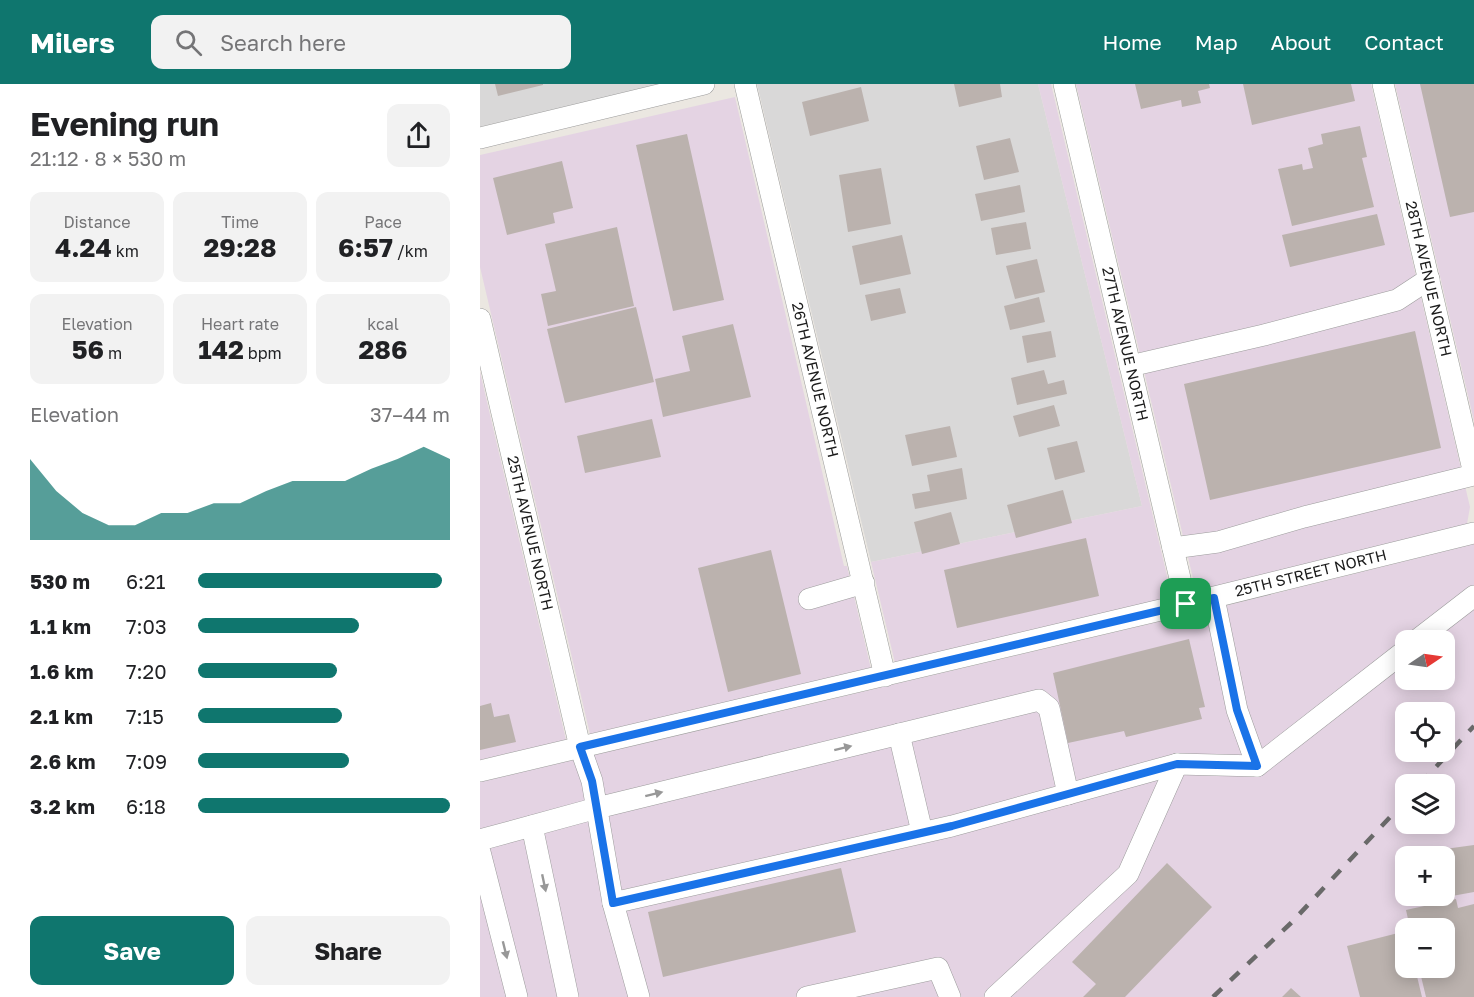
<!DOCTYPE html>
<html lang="en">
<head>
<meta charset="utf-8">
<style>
	body { margin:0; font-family:"Golos Text",sans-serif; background:#f2f2f2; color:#202124; height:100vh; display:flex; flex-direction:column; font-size:22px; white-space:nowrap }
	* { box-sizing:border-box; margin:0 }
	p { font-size:20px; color:#757577 }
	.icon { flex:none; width:33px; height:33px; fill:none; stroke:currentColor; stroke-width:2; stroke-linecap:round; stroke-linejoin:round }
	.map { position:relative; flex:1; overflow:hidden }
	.sheet { display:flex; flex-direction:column; background:#fff; width:480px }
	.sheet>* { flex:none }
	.needle { width:39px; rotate:77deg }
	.fabs { position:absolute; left:915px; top:546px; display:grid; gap:12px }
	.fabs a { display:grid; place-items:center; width:60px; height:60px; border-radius:12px; background:#fff; box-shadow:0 3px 15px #0003; font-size:30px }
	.pin { position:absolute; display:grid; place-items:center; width:51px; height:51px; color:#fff; margin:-26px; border-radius:12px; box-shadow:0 3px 9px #0006 }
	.round { display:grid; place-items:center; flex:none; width:63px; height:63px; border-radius:12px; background:#f2f2f2 }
	.overview { display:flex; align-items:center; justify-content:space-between; height:102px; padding:0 30px }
	h1 { font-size:33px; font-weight:700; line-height:45px }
	.figures { display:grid; grid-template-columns:repeat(3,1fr); gap:9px; height:102px; padding:6px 30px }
	.figures div { display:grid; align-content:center; border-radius:12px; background:#f2f2f2; text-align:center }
	.figures b { font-size:26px; font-weight:700 }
	.figures small { font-size:16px; font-weight:400 }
	.figures p { font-size:16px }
	.chart { height:168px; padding:12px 30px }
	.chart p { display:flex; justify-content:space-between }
	.chart svg { width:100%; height:108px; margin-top:6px; fill:#0f766e; opacity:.7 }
	.action { display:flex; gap:12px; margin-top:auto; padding:12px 30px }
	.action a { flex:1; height:69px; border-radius:12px; background:#0f766e; color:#fff; font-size:24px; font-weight:700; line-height:69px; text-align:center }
	.action a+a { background:#f2f2f2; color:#202124 }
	ul { padding:0 30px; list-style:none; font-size:20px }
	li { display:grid; grid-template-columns:96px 72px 1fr; align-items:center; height:45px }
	li i { height:15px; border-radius:8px; background:#0f766e }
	header { display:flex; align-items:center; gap:36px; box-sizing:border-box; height:84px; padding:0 30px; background:#0f766e; color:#fff }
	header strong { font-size:28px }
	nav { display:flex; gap:33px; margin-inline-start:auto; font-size:21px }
	.search { width:420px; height:54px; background:#f2f2f2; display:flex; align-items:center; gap:15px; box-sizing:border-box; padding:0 21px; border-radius:12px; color:#757577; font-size:22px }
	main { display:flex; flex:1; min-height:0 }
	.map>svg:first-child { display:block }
</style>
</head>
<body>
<header>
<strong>Milers</strong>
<div class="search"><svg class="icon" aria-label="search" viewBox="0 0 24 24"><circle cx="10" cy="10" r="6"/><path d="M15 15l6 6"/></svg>Search here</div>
<nav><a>Home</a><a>Map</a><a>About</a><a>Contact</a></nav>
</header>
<main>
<section class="sheet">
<div class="overview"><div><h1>Evening run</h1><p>21:12 · 8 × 530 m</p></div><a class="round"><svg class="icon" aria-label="share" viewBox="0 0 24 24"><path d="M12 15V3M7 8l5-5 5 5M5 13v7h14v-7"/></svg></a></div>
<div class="figures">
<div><p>Distance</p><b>4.24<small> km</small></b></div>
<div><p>Time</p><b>29:28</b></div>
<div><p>Pace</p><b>6:57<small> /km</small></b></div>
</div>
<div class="figures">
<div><p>Elevation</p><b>56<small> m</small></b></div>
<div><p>Heart rate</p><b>142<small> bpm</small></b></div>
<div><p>kcal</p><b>286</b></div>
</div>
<div class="chart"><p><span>Elevation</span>37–44 m</p>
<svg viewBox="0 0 160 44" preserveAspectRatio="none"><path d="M0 44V11L10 24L20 33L30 38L40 38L50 33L60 33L70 29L80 29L90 24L100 20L110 20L120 20L130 15L140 11L150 6L160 11V44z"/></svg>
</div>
<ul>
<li><b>530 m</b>6:21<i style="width:97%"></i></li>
<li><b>1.1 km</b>7:03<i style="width:64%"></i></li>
<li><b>1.6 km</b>7:20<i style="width:55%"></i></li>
<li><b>2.1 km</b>7:15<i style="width:57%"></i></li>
<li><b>2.6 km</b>7:09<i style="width:60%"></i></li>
<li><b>3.2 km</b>6:18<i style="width:100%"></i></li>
</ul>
<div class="action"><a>Save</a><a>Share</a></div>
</section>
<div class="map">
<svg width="994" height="913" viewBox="0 0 994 913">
	<rect width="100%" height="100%" fill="#ebe7e1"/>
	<path fill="#d9d8d8" d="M0,0H180L0,43Z
		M277,0H558L662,422L391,478Z"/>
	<path fill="#e4d3e3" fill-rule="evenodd" d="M558,0H571L692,513L415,579L391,478L662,422Z
		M596,0H891L990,423L987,440L716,507Z
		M915,0H994V337Z
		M255,13L364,482H367L391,585L110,650L0,183V71Z
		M0,288L86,656L0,676Z
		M994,460V913H0V698L720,528ZM926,556H964V596H926ZM926,628H964V668H926ZM926,700H964V740H926ZM926,772H964V812H926ZM926,844H964V884H926Z"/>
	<path fill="#bbb2ae" d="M15,0H63V1L18,12Z
		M474,0H520L522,13L479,23Z
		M655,0H729L730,4L718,7L721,19L702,23L701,16L661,25Z
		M763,0H871L875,17L772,41Z
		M940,0H994V128L970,133Z
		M381,3L389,37L330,52L322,18Z
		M880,42L887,73L882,74L894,123L812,142L798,85L822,80L823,86L833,84L828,64L843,60L841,50Z
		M207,50L244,216L193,227L156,61Z
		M530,54L539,88L504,96L496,62Z
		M82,77L93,124L73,129L75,139L27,151L13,94Z
		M401,84L411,140L368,148L359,91Z
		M540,101L545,128L501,137L495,110Z
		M897,130L905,161L810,183L802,151Z
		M546,138L551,165L516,171L511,144Z
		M137,143L154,222L68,242L61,210L76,207L65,160Z
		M422,151L431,190L380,201L372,162Z
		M557,175L565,208L535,215L526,182Z
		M420,204L426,229L391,237L385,211Z
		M559,213L565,238L530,246L524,222Z
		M156,223L174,298L85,319L67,245Z
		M253,240L271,313L183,333L175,295L210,287L202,252Z
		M571,247L576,273L547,279L542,252Z
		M935,247L961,364L730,416L704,300Z
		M564,286L568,300L584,296L587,310L537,321L531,294Z
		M574,321L580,342L539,353L533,332Z
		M172,335L181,373L105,389L97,352Z
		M470,342L477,373L432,382L425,351Z
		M597,357L605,388L575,396L567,364Z
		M482,384L487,415L435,425L432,410L450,407L447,391Z
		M583,406L592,439L536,454L527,421Z
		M471,428L480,460L442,470L434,438Z
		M606,454L619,512L477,544L464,486Z
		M291,466L321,590L248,608L218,484Z
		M709,555L725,623L719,624L722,635L646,653L644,647L588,659L573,589Z
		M11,619L14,633L29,630L36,658L0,666V622Z
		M994,761V808L972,812L965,765Z
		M687,779L732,823L645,913H603L616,900L592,878Z
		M361,784L376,848L183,893L168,828Z
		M976,815L978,824L994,820V913H946L939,884H964V844H930L926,826Z
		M926,847V884H935L942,913H880L867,862Z
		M811,904L821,913H802Z"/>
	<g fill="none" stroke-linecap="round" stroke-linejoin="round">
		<g stroke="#9c9c9c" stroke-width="22">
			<g id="minor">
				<path id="s1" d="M265,0L405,592"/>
				<path id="s2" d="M584,0L706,520"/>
				<path id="s3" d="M903,0L994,390"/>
				<path d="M0,54L224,0"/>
				<path id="s4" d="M0,235L100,663L112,697L133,819L472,742L697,680L777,682"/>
				<path d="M650,282L784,251L917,216L949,195"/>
				<path d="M693,464L738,458L824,433L994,391"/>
				<path d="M734,514L757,626L777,682L926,566"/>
				<path d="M329,515L384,499"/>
				<path d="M937,556L994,512"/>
				<path d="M419,650L442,748"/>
				<path id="s5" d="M0,687L706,520L994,449"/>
				<path d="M52,742L88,913"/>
				<path d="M0,756L117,724L559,616L569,624L588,710"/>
				<path d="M0,768L37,913"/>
				<path d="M133,819L159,913"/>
				<path d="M327,913L458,884L470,913"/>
				<path d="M515,913L648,790L697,680"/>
			</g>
		</g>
		<use href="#minor" stroke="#fff" stroke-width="21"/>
		<path stroke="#696969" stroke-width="4.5" stroke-dasharray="12 12" stroke-linecap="butt" d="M940,700L994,642
			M733,913L811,839L926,716"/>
	</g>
	<defs><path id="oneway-solid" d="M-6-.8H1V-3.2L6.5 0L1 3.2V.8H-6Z" transform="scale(1.5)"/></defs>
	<g fill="#989898">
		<use href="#oneway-solid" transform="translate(363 664) rotate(-14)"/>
		<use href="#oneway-solid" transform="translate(174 710) rotate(-14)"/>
		<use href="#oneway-solid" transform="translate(64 799) rotate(78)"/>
		<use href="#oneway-solid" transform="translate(25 866) rotate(76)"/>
	</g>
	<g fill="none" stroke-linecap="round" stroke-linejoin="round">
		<g stroke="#fff" stroke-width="12">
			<path id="route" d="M734,514L757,626L777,682L697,680L472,742L133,819L112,697L100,663Z"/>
		</g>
		<use href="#route" stroke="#1a73e8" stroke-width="8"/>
	</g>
	<g text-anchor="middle" stroke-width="4.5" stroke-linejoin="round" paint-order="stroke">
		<g font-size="15" fill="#1b1b1b" stroke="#fff">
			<text dy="5" stroke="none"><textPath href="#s3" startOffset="200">28TH AVENUE NORTH</textPath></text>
			<text dy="5" stroke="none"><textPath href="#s2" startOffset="267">27TH AVENUE NORTH</textPath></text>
			<text dy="5" stroke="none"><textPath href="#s1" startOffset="304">26TH AVENUE NORTH</textPath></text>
			<text dy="5" stroke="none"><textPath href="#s4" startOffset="220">25TH AVENUE NORTH</textPath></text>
			<text dy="5" stroke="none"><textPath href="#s5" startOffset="854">25TH STREET NORTH</textPath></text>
		</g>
	</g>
</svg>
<div class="fabs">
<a><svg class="needle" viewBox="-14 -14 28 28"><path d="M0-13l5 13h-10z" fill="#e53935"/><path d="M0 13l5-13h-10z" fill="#757577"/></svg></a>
<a><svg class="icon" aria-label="locate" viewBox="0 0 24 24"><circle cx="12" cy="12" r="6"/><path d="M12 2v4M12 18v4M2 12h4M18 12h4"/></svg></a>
<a><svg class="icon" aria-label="layers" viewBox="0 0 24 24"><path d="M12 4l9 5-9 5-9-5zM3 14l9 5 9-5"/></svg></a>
<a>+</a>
<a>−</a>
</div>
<div class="pin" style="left:706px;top:520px;background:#1e9e55"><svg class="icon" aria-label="arrive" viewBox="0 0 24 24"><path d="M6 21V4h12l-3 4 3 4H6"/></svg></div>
</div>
</main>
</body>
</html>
